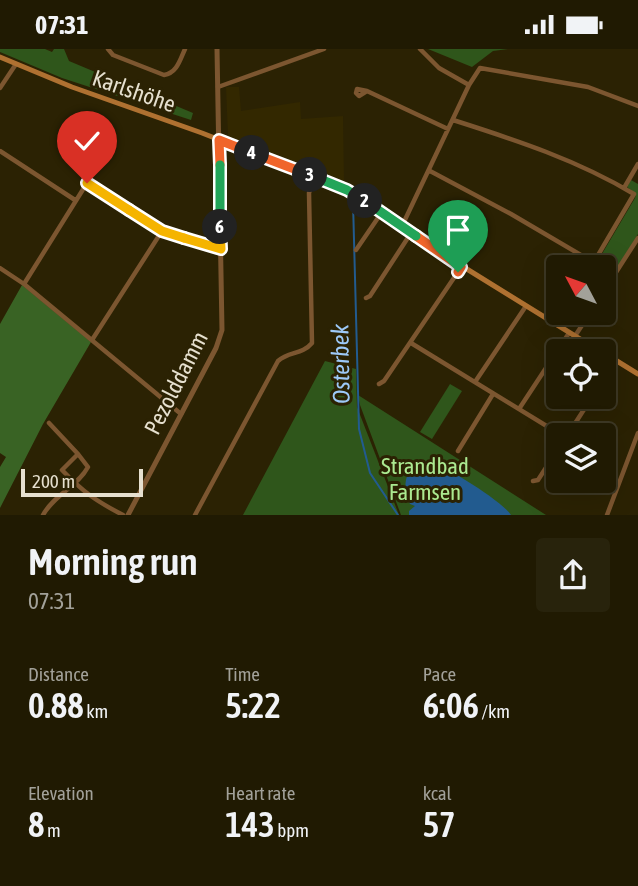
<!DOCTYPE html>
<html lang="en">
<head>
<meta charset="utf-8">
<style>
	body { margin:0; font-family:"Asap Condensed",sans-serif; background:#28230c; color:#f1f3f6; height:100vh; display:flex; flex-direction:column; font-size:26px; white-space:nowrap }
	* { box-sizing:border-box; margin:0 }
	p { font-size:23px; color:#a2a199 }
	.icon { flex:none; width:38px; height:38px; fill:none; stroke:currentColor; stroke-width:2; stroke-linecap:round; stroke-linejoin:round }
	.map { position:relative; height:466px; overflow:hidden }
	.details { display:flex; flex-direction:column; background:#201a02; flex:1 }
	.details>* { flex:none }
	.needle { width:46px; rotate:311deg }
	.tools { position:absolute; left:546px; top:206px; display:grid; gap:14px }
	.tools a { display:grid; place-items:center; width:70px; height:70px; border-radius:7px; background:#201a02; box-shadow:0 7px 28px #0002,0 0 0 2px #3d3824; font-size:35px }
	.scale { position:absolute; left:21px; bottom:18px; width:122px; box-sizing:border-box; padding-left:7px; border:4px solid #e6e0cf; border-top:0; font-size:19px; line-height:24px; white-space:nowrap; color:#e6e0cf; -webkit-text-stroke:5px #2b2203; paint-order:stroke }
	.pin { position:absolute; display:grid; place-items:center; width:60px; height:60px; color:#fff; margin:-72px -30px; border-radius:50% 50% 50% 0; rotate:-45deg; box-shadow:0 0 7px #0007 }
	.pin .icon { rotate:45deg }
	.km { position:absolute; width:35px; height:35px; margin:-18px; border-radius:50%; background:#222; color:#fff; font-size:19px; line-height:35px; text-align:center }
	.round { display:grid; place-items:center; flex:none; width:74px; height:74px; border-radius:7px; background:#28230c }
	.summary { display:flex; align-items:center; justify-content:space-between; height:119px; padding:0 28px }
	h1 { font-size:38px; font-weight:600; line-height:52px }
	.figures { display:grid; grid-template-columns:repeat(3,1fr); gap:10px; height:119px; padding:7px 28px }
	.figures div { display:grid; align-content:center }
	.figures b { font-size:35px; font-weight:600 }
	.figures small { font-size:19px; font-weight:400 }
	.figures p { font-size:19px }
	.status { display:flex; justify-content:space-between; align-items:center; height:49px; padding:0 35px; background:#201a02; direction:ltr }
	.status svg { height:19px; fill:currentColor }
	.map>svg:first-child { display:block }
</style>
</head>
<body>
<div class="status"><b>07:31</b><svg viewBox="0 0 49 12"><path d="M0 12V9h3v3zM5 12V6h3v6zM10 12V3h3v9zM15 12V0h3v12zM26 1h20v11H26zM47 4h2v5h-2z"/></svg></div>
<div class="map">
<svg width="638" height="466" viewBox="0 0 638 466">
	<rect width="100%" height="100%" fill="#2b2203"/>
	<path fill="#332800" d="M226,38H239L241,62L300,53L301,70L343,67L344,132L228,87Z"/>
	<path fill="#2f561b" d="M0,0H45L52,3L54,0H64L69,12L193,64L191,71L62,29L0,3Z
		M428,0H508L493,2L472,18Z
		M631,131L638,135V185L616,221L611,222L600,216L599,210L635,149L636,145L627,138Z
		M325,312L356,320L357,358L399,466H243Z
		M450,335L462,342L432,390L420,383Z
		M358,346L546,466H401L360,356Z"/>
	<path fill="#396324" d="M22,236L91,293L43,375L0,459V418L6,408L0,404V275Z"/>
	<path fill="#225b8f" d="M427,412C443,415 502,452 511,466H409V462L415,457L410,455C401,438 405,414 427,412Z"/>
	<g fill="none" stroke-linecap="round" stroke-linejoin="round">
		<path stroke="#225b8f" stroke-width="2" d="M353,153L359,380L370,424L398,466"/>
		<path stroke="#7c5630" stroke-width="4.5" d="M108,0L113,6L164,26C177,24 180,11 185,0
			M420,0L439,19L469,36
			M218,38L324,0
			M0,39L16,15
			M367,42L359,47L356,44L357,40L367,42L448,80
			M453,71C516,91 577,111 634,145L594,213
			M0,102L75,151
			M430,122L511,165L603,219
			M624,139L638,115
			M402,177L469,36L480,19L588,38L638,57
			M356,201L382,163
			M0,219L24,235L181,365
			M24,235L87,134L162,182L221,200
			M604,242L638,189
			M366,249L370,247L411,184
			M575,287L590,264
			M92,291L162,182
			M411,294L563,387
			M604,330L616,312
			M475,333L526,257
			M379,335L384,332L462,217
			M519,360L569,284
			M49,374L78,405
			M567,387L592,348
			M458,402L493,345
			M533,432L538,431L558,400
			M43,466C54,446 78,437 88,418L78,405L62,421C83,443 96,452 123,466
			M195,466L278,312C289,302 302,306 312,294L309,144L314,127
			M607,466L638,384"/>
		<path stroke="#7c5630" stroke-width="5" d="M128,466L216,299L222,281L217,0"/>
		<path stroke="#af7131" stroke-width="5" d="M0,8L72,38L202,84L347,141L462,217L601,303
			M604,304L638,325"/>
	</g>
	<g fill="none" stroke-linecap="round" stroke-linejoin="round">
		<g stroke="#fff" stroke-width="14">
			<path id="split-1" d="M416,187L461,218L458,223"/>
		</g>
		<g stroke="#fff" stroke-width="14">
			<path id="split-2" d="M365,152L416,187"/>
		</g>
		<g stroke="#fff" stroke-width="14">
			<path id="split-3" d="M310,126L347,141L365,152"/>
		</g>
		<g stroke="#fff" stroke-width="14">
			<path id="split-4" d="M252,104L310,126"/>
		</g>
		<g stroke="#fff" stroke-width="14">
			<path id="split-5" d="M220,116L219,91L252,104"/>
		</g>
		<g stroke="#fff" stroke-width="14">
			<path id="split-6" d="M220,116V178"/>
		</g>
		<g stroke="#fff" stroke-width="14">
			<path id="split-7" d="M184,189L221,200L220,178"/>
		</g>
		<g stroke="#fff" stroke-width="14">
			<path id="split-8" d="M129,161L162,182L184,189"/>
		</g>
		<g stroke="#fff" stroke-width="14">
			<path id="split-9" d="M87,134L129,161"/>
		</g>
		<use href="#split-1" stroke="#f0652b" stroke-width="9"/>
		<use href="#split-2" stroke="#22a559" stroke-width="9"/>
		<use href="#split-3" stroke="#22a559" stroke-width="9"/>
		<use href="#split-4" stroke="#f0652b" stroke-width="9"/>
		<use href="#split-5" stroke="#f0652b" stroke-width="9"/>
		<use href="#split-6" stroke="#22a559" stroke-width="9"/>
		<use href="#split-7" stroke="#f5b400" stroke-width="9"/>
		<use href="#split-8" stroke="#f5b400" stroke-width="9"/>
		<use href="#split-9" stroke="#f5b400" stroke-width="9"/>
	</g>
	<g text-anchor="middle" stroke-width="6" stroke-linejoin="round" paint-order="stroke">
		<g font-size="23" fill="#e6e0cf" stroke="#2b2203">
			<text transform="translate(134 42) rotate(19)" y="8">Karlshöhe</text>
			<text transform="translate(176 334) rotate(-63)" y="8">Pezolddamm</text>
		</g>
		<g font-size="23" fill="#abe990" stroke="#2b2203">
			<text x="425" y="425">Strandbad<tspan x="425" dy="26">Farmsen</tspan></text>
		</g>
		<g font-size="24" font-style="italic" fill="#9dc9f7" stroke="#2b2203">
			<text transform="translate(341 315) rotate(-91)" y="8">Osterbek</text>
		</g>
	</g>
</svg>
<div class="tools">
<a><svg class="needle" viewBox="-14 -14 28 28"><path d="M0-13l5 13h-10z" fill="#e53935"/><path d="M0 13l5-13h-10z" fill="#a2a199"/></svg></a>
<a><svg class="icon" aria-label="locate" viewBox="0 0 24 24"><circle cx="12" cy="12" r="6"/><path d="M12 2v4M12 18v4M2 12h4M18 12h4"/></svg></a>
<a><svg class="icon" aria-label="layers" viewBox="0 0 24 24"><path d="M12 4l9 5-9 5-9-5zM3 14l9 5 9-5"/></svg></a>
</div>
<div class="scale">200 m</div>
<div class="pin" style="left:458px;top:223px;background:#1e9e55"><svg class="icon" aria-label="arrive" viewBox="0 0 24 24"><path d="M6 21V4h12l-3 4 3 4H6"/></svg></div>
<div class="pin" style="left:87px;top:134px;background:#d93025"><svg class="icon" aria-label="check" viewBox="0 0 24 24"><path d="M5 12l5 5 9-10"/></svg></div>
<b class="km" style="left:365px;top:152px">2</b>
<b class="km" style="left:310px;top:126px">3</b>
<b class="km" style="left:252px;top:104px">4</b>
<b class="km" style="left:220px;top:178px">6</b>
</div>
<section class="details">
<div class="summary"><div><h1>Morning run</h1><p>07:31</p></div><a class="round"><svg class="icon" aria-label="share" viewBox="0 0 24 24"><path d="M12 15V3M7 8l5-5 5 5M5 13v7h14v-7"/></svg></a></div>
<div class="figures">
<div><p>Distance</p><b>0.88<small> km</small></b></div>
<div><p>Time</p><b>5:22</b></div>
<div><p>Pace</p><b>6:06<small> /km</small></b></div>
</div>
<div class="figures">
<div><p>Elevation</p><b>8<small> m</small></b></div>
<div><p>Heart rate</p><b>143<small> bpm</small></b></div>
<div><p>kcal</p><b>57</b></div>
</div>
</section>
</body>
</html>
